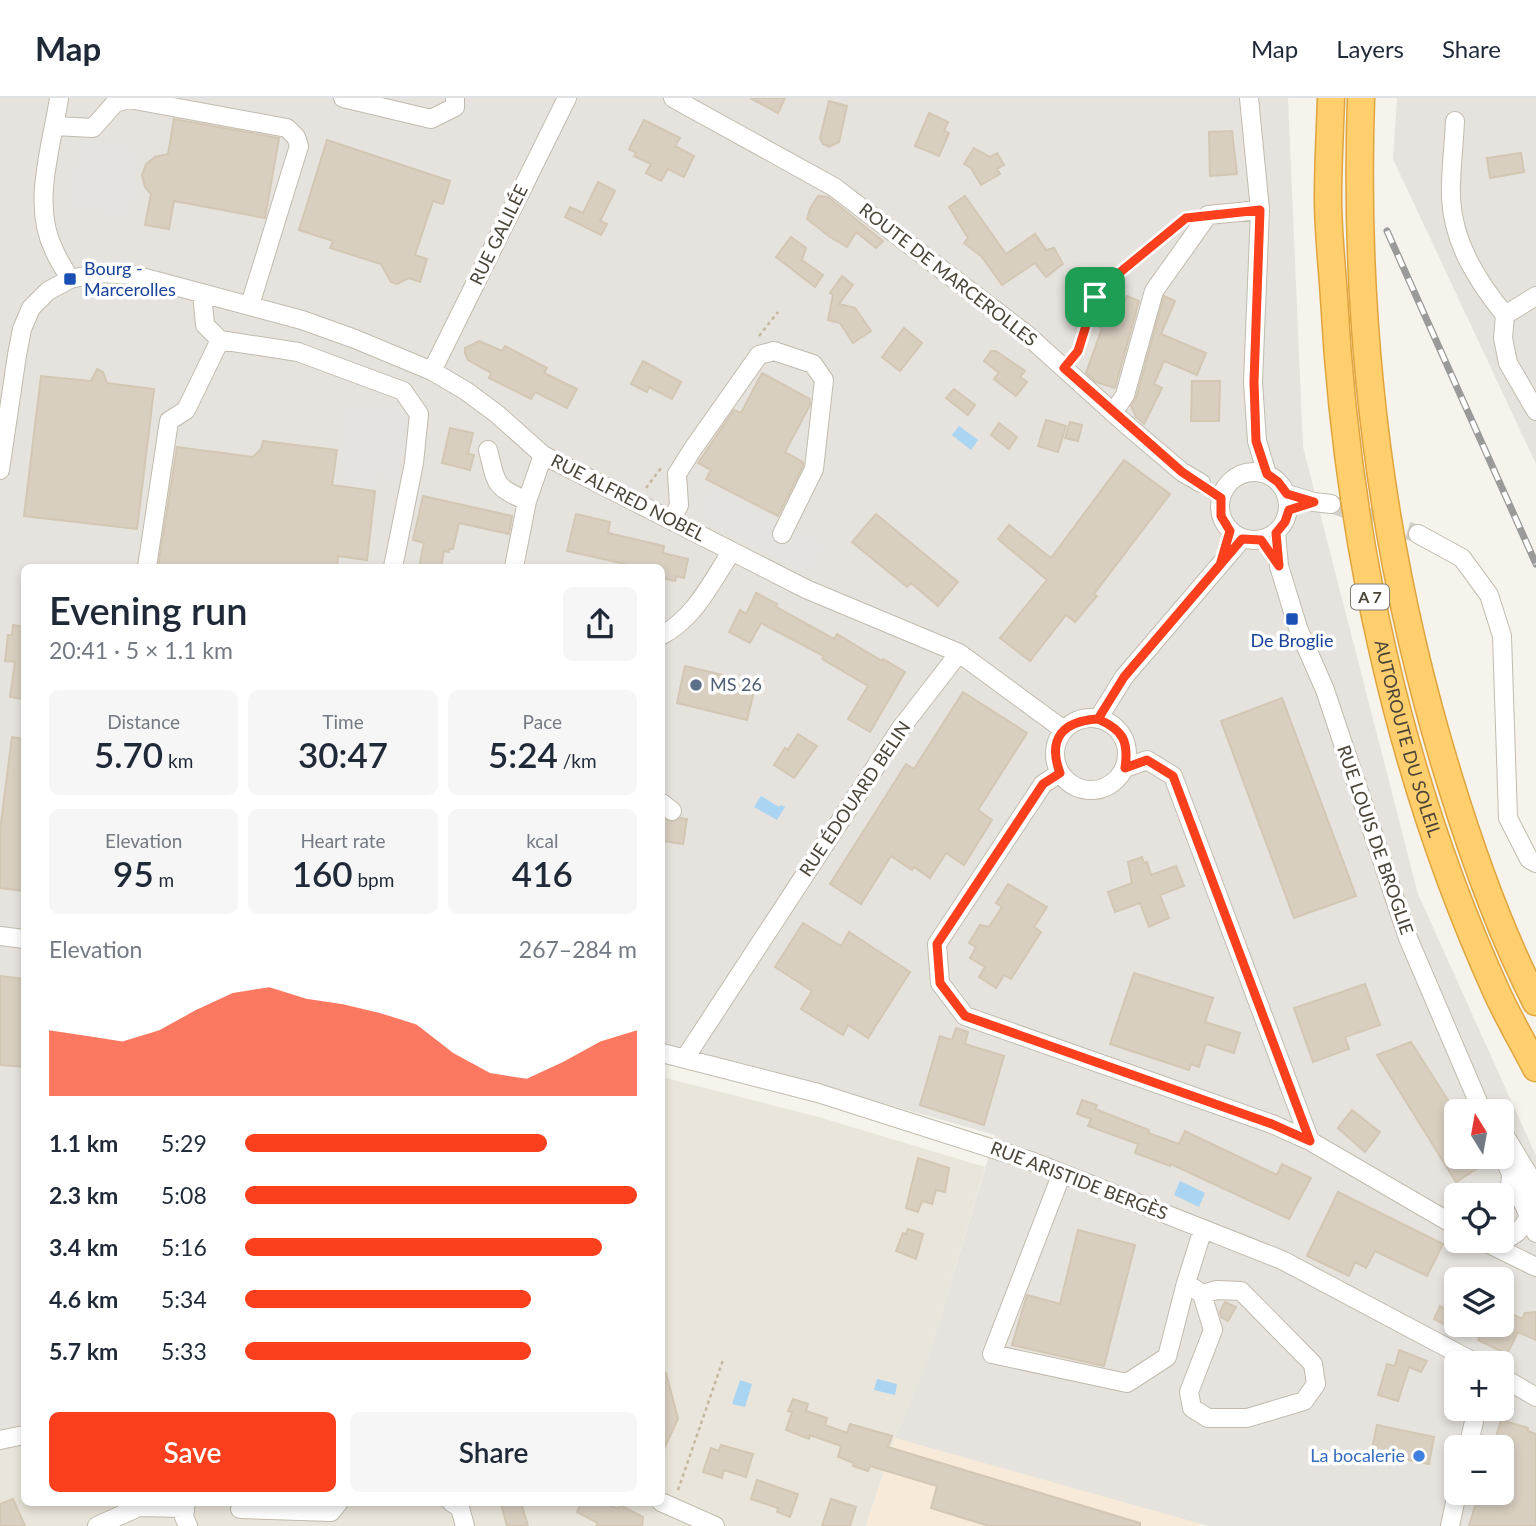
<!DOCTYPE html>
<html lang="en">
<head>
<meta charset="utf-8">
<style>
	body { margin:0; font-family:Lato,sans-serif; background:#f6f6f7; color:#1f2937; height:100vh; display:flex; flex-direction:column; font-size:26px; white-space:nowrap }
	* { box-sizing:border-box; margin:0 }
	p { font-size:23px; color:#747a83 }
	.icon { flex:none; width:38px; height:38px; fill:none; stroke:currentColor; stroke-width:2; stroke-linecap:round; stroke-linejoin:round }
	.map { position:relative; flex:1; overflow:hidden }
	.details { position:absolute; left:21px; top:466px; width:644px; height:942px; display:flex; flex-direction:column; background:#fff; border-radius:10px; box-shadow:0 4px 10px #0003 }
	.details>* { flex:none }
	.needle { width:46px; rotate:349deg }
	.controls { position:absolute; left:1444px; top:1001px; display:grid; gap:14px }
	.controls a { display:grid; place-items:center; width:70px; height:70px; border-radius:10px; background:#fff; box-shadow:0 4px 10px #0003; font-size:35px }
	.pin { position:absolute; display:grid; place-items:center; width:60px; height:60px; color:#fff; margin:-30px; border-radius:14px; box-shadow:0 4px 10px #0006 }
	.round { display:grid; place-items:center; flex:none; width:74px; height:74px; border-radius:10px; background:#f6f6f7 }
	.summary { display:flex; align-items:center; justify-content:space-between; height:119px; padding:0 28px }
	h1 { font-size:38px; font-weight:600; line-height:52px }
	.stats { display:grid; grid-template-columns:repeat(3,1fr); gap:10px; height:119px; padding:7px 28px }
	.stats div { display:grid; align-content:center; border-radius:10px; background:#f6f6f7; text-align:center }
	.stats b { font-size:35px; font-weight:600 }
	.stats small { font-size:19px; font-weight:400 }
	.stats p { font-size:19px }
	.chart { height:196px; padding:14px 28px }
	.chart p { display:flex; justify-content:space-between }
	.chart svg { width:100%; height:126px; margin-top:7px; fill:#fc3f1d; opacity:.7 }
	.button { display:flex; gap:14px; margin-top:auto; padding:14px 28px }
	.button a { flex:1; height:80px; border-radius:10px; background:#fc3f1d; color:#fff; font-size:28px; font-weight:600; line-height:80px; text-align:center }
	.button a+a { background:#f6f6f7; color:#1f2937 }
	ul { padding:0 28px; list-style:none; font-size:23px }
	li { display:grid; grid-template-columns:112px 84px 1fr; align-items:center; height:52px }
	li i { height:18px; border-radius:9px; background:#fc3f1d }
	header { display:flex; align-items:center; gap:42px; box-sizing:border-box; height:98px; padding:0 35px; background:#fff; border-bottom:2px solid #e0e1e3 }
	header strong { font-size:33px }
	nav { display:flex; gap:38px; margin-inline-start:auto; font-size:24px }
	.map>svg:first-child { display:block }
</style>
</head>
<body>
<header>
<strong>Map</strong>
<nav><a>Map</a><a>Layers</a><a>Share</a></nav>
</header>
<div class="map">
<svg width="1536" height="1428" viewBox="0 0 1536 1428">
	<rect width="100%" height="100%" fill="#f6f3ec"/>
	<path fill="#eae5da" d="M662,979L815,1018L985,1069L927,1264L895,1340L866,1428H0V1349L24,1344V1404H662Z"/>
	<path fill="#f7ead8" d="M895,1340L1201,1425L1200,1428H866Z"/>
	<path fill="#e6e2dd" fill-rule="evenodd" d="M0,0H1288L1303,349L1418,796L1536,1058V1428H1209L895,1340L927,1264L995,1037L742,965L662,952V469H24V1327L0,1332ZM1456,1013H1502V1059H1456ZM1456,1097H1502V1143H1456ZM1456,1181H1502V1227H1456ZM1456,1265H1502V1311H1456ZM1456,1349H1502V1395H1456Z
		M1397,0H1536V366L1393,61Z"/>
	<path fill="#e5e3e0" d="M81,41L141,52L128,119L69,108Z
		M349,306L411,314L406,354H402L398,380L375,377L373,389L344,385L346,371L340,370Z
		M714,389L825,448L807,473L701,421L699,419Z"/>
	<path fill="#a9d4f2" d="M959,328L978,342L971,352L952,337Z
		M761,698L779,709L781,707L785,709L777,722L754,709Z
		M1180,1083L1205,1095L1199,1109L1174,1097Z
		M877,1281L897,1286L895,1297L874,1292Z
		M740,1282L752,1286L745,1309L732,1306Z"/>
	<path fill="#d8cfc1" stroke="#d3c7b4" stroke-width="2" d="M750,0H785L778,15Z
		M829,3L847,8L839,44L829,49L823,46L820,40Z
		M929,15L948,24L944,33L949,35L939,58L915,48Z
		M174,21L279,40L265,120L174,103L169,131L145,127L151,96L145,89L142,77L146,66L155,59L168,56Z
		M644,22L680,40L675,48L694,58L684,79L668,71L661,83L646,75L651,66L634,58L636,55L629,51Z
		M1232,33L1237,76L1210,78L1209,34Z
		M327,42L450,83L443,106L433,103L415,157L427,161L420,184L409,180L397,186L391,184L381,166L330,150L333,143L299,132Z
		M974,50L990,59L997,55L1004,67L997,71L1000,76L981,87L971,70L964,66Z
		M1521,55L1524,74L1490,80L1487,60Z
		M598,84L615,93L600,123L607,126L601,137L565,119L570,109L583,115Z
		M818,98L828,99L883,143L876,150L856,134L847,149L830,139L807,121L810,111Z
		M965,98L1006,156L1035,136L1046,152L1054,150L1063,166L1046,179L1035,165L1002,187L981,158L964,145L968,140L949,109Z
		M791,139L806,150L802,162L823,177L815,189L776,159Z
		M842,178L853,187L839,206L855,210L871,233L853,245L840,225L828,222L833,197L830,195Z
		M1127,198L1139,203L1115,290L1096,284L1086,275L1102,230L1097,228L1105,211L1117,218Z
		M1164,198L1175,203L1161,236L1206,255L1197,277L1164,263L1154,286L1162,290L1144,326L1136,319L1131,308L1136,300Z
		M904,230L922,245L900,273L882,259Z
		M479,243L502,253L505,248L547,270L544,275L577,291L567,310L535,294L531,301L489,280L491,275L468,262L465,255V250Z
		M991,253H996L1025,273L1020,279L1027,284L1016,298L994,281L999,275L984,263Z
		M643,263L681,284L672,301L649,289L647,294L631,286Z
		M97,271L103,274L107,285L154,291L137,431L24,418L41,278L91,283Z
		M762,275L810,301V307L785,354L803,364V368L778,418L706,381L711,372L698,365L734,312L741,315Z
		M1192,283H1220L1219,323H1191Z
		M954,291L975,307L968,317L946,300Z
		M1046,322L1066,328L1058,354L1038,348Z
		M1070,324L1082,327L1078,343L1065,340Z
		M999,325L1017,339L1009,351L991,337Z
		M450,330L473,335L468,356L474,357L470,372L442,365Z
		M263,343L337,352L332,387L375,393L367,462L338,458L337,469H158L177,349L253,359L261,351Z
		M1124,362L1170,396L1094,496L1097,498L1075,524L1066,517L1030,563L1000,540L1047,482L998,441L1009,427L1051,460Z
		M423,398L512,418L509,436L459,425L453,451H449V454L444,453L441,469H419L424,445L413,442Z
		M576,416L610,424L608,435L664,448L663,455L688,461L684,480L676,478L675,483L662,480V469H624L625,466L567,453Z
		M876,416L958,484L938,508L911,485L907,489L852,444Z
		M756,495L777,506L776,509L834,541L837,536L882,563L883,561L905,574L870,634L848,621L868,588L822,561L824,558L761,525L750,545L729,534L740,512L746,516Z
		M13,527L24,529V601L10,599L15,564L5,563L8,537H12Z
		M685,568L756,585L747,622L677,605Z
		M963,594L1027,635L978,712L992,722L964,767L946,755L930,780L914,769L912,772L891,758L861,806L830,786L906,666L914,671Z
		M1282,600L1356,798L1294,820L1221,623Z
		M798,636L817,648L794,680L774,667L785,650L788,652Z
		M12,639L24,641V793L0,790V732Z
		M662,719L671,724L680,720L687,721L683,746L662,743Z
		M1142,759L1144,765L1147,764L1151,777L1176,768L1184,788L1160,797L1169,820L1149,829L1140,805L1115,814L1108,794L1132,785L1128,764Z
		M1008,786L1047,809L1034,829L1041,834L1011,881L1004,877L996,890L979,879L985,869L970,860L976,849L969,845L980,827L989,829L1002,809L996,805Z
		M803,825L841,848L849,834L910,874L868,940L848,927L843,937L801,911L812,893L775,869Z
		M1134,875L1213,900L1205,924L1240,935L1234,955L1206,946L1199,969L1191,966L1189,972L1110,946Z
		M0,878L24,881V969L0,967Z
		M1365,886L1380,927L1345,939L1349,951L1313,964L1294,910Z
		M956,930L968,934L965,946L1004,958L984,1027L920,1007L940,938L952,942Z
		M1411,944L1456,1015V1059H1491L1492,1061L1456,1084L1377,957Z
		M1082,1002L1097,1007L1095,1011L1149,1032L1148,1035L1179,1046L1185,1033L1277,1077L1282,1066L1311,1080L1289,1121L1171,1066L1170,1068L1135,1055L1138,1046L1088,1028L1091,1021L1077,1016Z
		M1352,1012L1380,1034L1365,1054L1338,1030Z
		M918,1060L949,1070L945,1094L936,1092L932,1106L922,1103L918,1114L906,1110Z
		M1338,1094L1443,1146L1427,1178L1375,1153L1366,1170L1355,1164L1349,1178L1307,1158Z
		M908,1131L923,1136L916,1161L896,1153L903,1135L906,1136Z
		M1078,1132L1135,1147L1104,1268L1012,1247L1027,1197L1060,1206Z
		M1225,1204L1236,1209L1228,1223L1221,1219L1220,1214Z
		M1440,1208L1456,1216V1232L1434,1221Z
		M1502,1211L1522,1221L1525,1215L1536,1214V1242L1518,1234L1507,1256L1478,1242L1485,1227H1502Z
		M1399,1252L1427,1263L1421,1274L1409,1269L1398,1303L1378,1297L1387,1266L1395,1268Z
		M666,1275L678,1321L662,1355V1276Z
		M793,1301L808,1306L806,1313L827,1320L825,1327L847,1335L850,1326L892,1338L888,1349L1140,1425V1428H989L931,1410L937,1388L870,1368L868,1373L853,1368L854,1365L838,1359L841,1348L810,1337L809,1341L786,1332L792,1314L788,1313Z
		M1501,1322L1528,1330V1333L1536,1336V1428H1469L1479,1395H1502V1349H1493Z
		M1377,1327L1434,1339L1429,1366L1371,1355Z
		M721,1347L753,1356L746,1379L724,1372L722,1380L703,1374L711,1350L719,1353Z
		M757,1382L798,1396L790,1419L777,1414L778,1410L751,1401Z
		M13,1401L25,1428H0V1406Z
		M831,1401L856,1409L850,1428H822Z
		M510,1404H521L528,1428H507L501,1406Z
		M582,1404H602L618,1411L620,1407L643,1419L642,1428H596L598,1425L577,1414Z"/>
	<g fill="none" stroke-linecap="round" stroke-linejoin="round">
		<path stroke="#d4d0c8" stroke-width="18" stroke-dasharray="18 9" stroke-linecap="butt" d="M1331,406L1418,436"/>
		<g stroke="#c2bbae" stroke-width="20">
			<path id="minor" d="M59,0C52,48 31,106 54,152C58,162 65,172 70,181
				M343,0L431,21L455,9V0
				M673,0L834,89L1026,236L1128,328L1182,374L1201,385
				M1249,0L1260,112L1253,284L1257,343L1267,376
				M1455,23C1454,49 1450,75 1451,100C1453,145 1478,184 1505,217
				M55,28L93,30L115,5L129,1L287,30L296,39L299,48L250,207
				M202,196L205,227L220,242L298,254L403,293L419,316L414,365L393,469
				M1536,198L1505,217L1503,240L1508,265L1536,313
				M432,273L567,0
				M1113,315L1125,297L1154,193L1208,117L1260,112
				M488,352C497,387 493,388 527,403
				M0,372L17,257L22,231L31,210L48,193L70,181L99,175L134,177L302,222L355,241L432,273L466,293L497,316L543,357L806,491L959,555L1064,632
				M1220 408a34 34 0 1 1 68 0a34 34 0 1 1-68 0Z
				M1287,396L1314,404L1331,406
				M672,422L679,407L677,376L692,352L759,257L774,253L813,266L824,282L814,371L782,436
				M1276,435L1279,468L1298,530L1325,592L1408,840L1482,1013
				M1418,436L1462,460L1489,497L1502,538L1508,720L1529,761L1536,765
				M147,469L169,323L186,312L220,242
				M514,469L527,403L543,357
				M662,537C695,520 712,483 732,453
				M1055 656a36 36 0 1 1 72 0a36 36 0 1 1-72 0Z
				M1098,621L1124,579L1242,441
				M1125,670L1147,662L1173,678L1310,1043
				M1060,675L1043,686L937,846L940,885L965,918L1272,1026L1310,1043L1456,1128
				M662,705L672,713
				M0,838L24,841
				M662,955L818,995L1031,1063L1282,1162L1476,1265
				M685,960L901,630L959,555
				M1502,1033L1536,1089
				M1502,1055L1536,1135
				M1062,1075L992,1256L1127,1285L1167,1259L1186,1185L1203,1131
				M1502,1113L1509,1098L1511,1078
				M1483,1143L1536,1169
				M1502,1143C1532,1130 1530,1114 1534,1085
				M1186,1185L1202,1196L1213,1232L1189,1294L1192,1310L1208,1320H1247L1304,1303L1316,1286L1313,1266L1241,1193L1217,1192L1202,1196
				M1502,1279L1536,1299
				M0,1342L24,1337
				M1468,1349L1477,1311
				M186,1404L184,1419L188,1428
				M451,1404L460,1410L465,1428
				M661,1404L715,1428
				M240,1411L331,1414L339,1404
				M97,1428L139,1409L184,1410
				M1450,1428L1457,1395"/>
		</g>
		<g stroke="#e0a43c" stroke-width="29">
			<g id="highway">
				<path id="s1" d="M1331,0C1330,33 1328,67 1328,100C1328,134 1332,167 1334,200C1347,439 1398,677 1497,895C1509,921 1523,945 1536,970"/>
				<path d="M1361,0C1353,232 1381,461 1450,683C1473,758 1500,834 1536,904"/>
			</g>
		</g>
		<path stroke="#c4b79f" stroke-width="2.5" stroke-dasharray="3.5 3.5" stroke-linecap="butt" d="M759,238L778,214
			M1073,258L1078,252L1095,199L1106,185L1182,124
			M646,390L661,370
			M678,1392L723,1262"/>
		<use href="#minor" stroke="#fff" stroke-width="18"/>
		<use href="#highway" stroke="#ffcf6e" stroke-width="26"/>
		<g stroke="#9a9a9a" stroke-width="7">
			<path id="rail" d="M1387,133L1536,466"/>
		</g>
		<use href="#rail" stroke="#fff" stroke-width="4.5" stroke-dasharray="13" stroke-linecap="butt"/>
	</g>
	<g fill="none" stroke-linecap="round" stroke-linejoin="round">
		<g stroke="#fff" stroke-width="14">
			<path id="route" d="M1095,199L1078,253L1064,270L1182,374L1221,400V418L1230,433L1220,467L1124,579L1098,621C1063,623 1047,640 1060,675L1043,686L937,846L940,885L965,918L1272,1026L1310,1043L1173,678L1147,662L1125,670C1129,643 1123,632 1098,621L1124,579L1242,441L1261,442L1279,468L1276,435L1285,424L1289,412L1314,404L1287,396L1278,384L1267,376L1256,343L1254,284L1260,112L1186,120L1107,185L1095,199"/>
		</g>
		<use href="#route" stroke="#fc3f1d" stroke-width="9"/>
	</g>
	<g fill="#1a4fb4" stroke="#fff" stroke-width="2.5">
		<rect x="63" y="174" width="14" height="14" rx="3.5"/>
		<rect x="1285" y="514" width="14" height="14" rx="3.5"/>
	</g>
	<circle fill="#5c6f8a" stroke="#fff" stroke-width="2.5" cx="696" cy="587" r="7"/>
	<circle fill="#3f7fe0" stroke="#fff" stroke-width="2.5" cx="1419" cy="1358" r="7"/>
	<g text-anchor="middle" stroke-width="7" stroke-linejoin="round" paint-order="stroke">
		<rect fill="#fff" stroke="#817c74" stroke-width="2" x="1351" y="486.5" width="38" height="25" rx="5"/>
		<g font-size="16" font-weight="bold" fill="#4b4439">
			<text x="1370" y="505">A 7</text>
		</g>
		<g font-size="18" fill="#4b4439" stroke="#fff">
			<text transform="translate(499 137) rotate(-64)" y="6">RUE GALILÉE</text>
			<text transform="translate(948 177) rotate(38)" y="6">ROUTE DE MARCEROLLES</text>
			<text transform="translate(628 400) rotate(27)" y="6">RUE ALFRED NOBEL</text>
			<text dy="6" stroke="none"><textPath href="#s1" startOffset="648">AUTOROUTE DU SOLEIL</textPath></text>
			<text transform="translate(855 701) rotate(-56)" y="6">RUE ÉDOUARD BELIN</text>
			<text transform="translate(1375 742) rotate(71)" y="6">RUE LOUIS DE BROGLIE</text>
			<text transform="translate(1079 1083) rotate(21)" y="6">RUE ARISTIDE BERGÈS</text>
		</g>
		<g font-size="18" fill="#164399" stroke="#fff" text-anchor="start">
			<text x="84" y="177">Bourg -<tspan x="84" dy="21">Marcerolles</tspan></text>
			<text x="1292" y="549" text-anchor="middle">De Broglie</text>
		</g>
		<g font-size="18" fill="#4e5e75" stroke="#fff" text-anchor="start">
			<text x="710" y="593">MS 26</text>
		</g>
		<g font-size="18" fill="#366cbe" stroke="#fff" text-anchor="end">
			<text x="1405" y="1364">La bocalerie</text>
		</g>
	</g>
</svg>
<div class="controls">
<a><svg class="needle" viewBox="-14 -14 28 28"><path d="M0-13l5 13h-10z" fill="#e53935"/><path d="M0 13l5-13h-10z" fill="#747a83"/></svg></a>
<a><svg class="icon" aria-label="locate" viewBox="0 0 24 24"><circle cx="12" cy="12" r="6"/><path d="M12 2v4M12 18v4M2 12h4M18 12h4"/></svg></a>
<a><svg class="icon" aria-label="layers" viewBox="0 0 24 24"><path d="M12 4l9 5-9 5-9-5zM3 14l9 5 9-5"/></svg></a>
<a>+</a>
<a>−</a>
</div>
<div class="pin" style="left:1095px;top:199px;background:#1e9e55"><svg class="icon" aria-label="arrive" viewBox="0 0 24 24"><path d="M6 21V4h12l-3 4 3 4H6"/></svg></div>
<section class="details">
<div class="summary"><div><h1>Evening run</h1><p>20:41 · 5 × 1.1 km</p></div><a class="round"><svg class="icon" aria-label="share" viewBox="0 0 24 24"><path d="M12 15V3M7 8l5-5 5 5M5 13v7h14v-7"/></svg></a></div>
<div class="stats">
<div><p>Distance</p><b>5.70<small> km</small></b></div>
<div><p>Time</p><b>30:47</b></div>
<div><p>Pace</p><b>5:24<small> /km</small></b></div>
</div>
<div class="stats">
<div><p>Elevation</p><b>95<small> m</small></b></div>
<div><p>Heart rate</p><b>160<small> bpm</small></b></div>
<div><p>kcal</p><b>416</b></div>
</div>
<div class="chart"><p><span>Elevation</span>267–284 m</p>
<svg viewBox="0 0 160 44" preserveAspectRatio="none"><path d="M0 44V21L10 23L20 25L30 21L40 14L50 8L60 6L70 10L80 12L90 15L100 19L110 29L120 36L130 38L140 32L150 25L160 21V44z"/></svg>
</div>
<ul>
<li><b>1.1 km</b>5:29<i style="width:77%"></i></li>
<li><b>2.3 km</b>5:08<i style="width:100%"></i></li>
<li><b>3.4 km</b>5:16<i style="width:91%"></i></li>
<li><b>4.6 km</b>5:34<i style="width:73%"></i></li>
<li><b>5.7 km</b>5:33<i style="width:73%"></i></li>
</ul>
<div class="button"><a>Save</a><a>Share</a></div>
</section>
</div>
</body>
</html>
